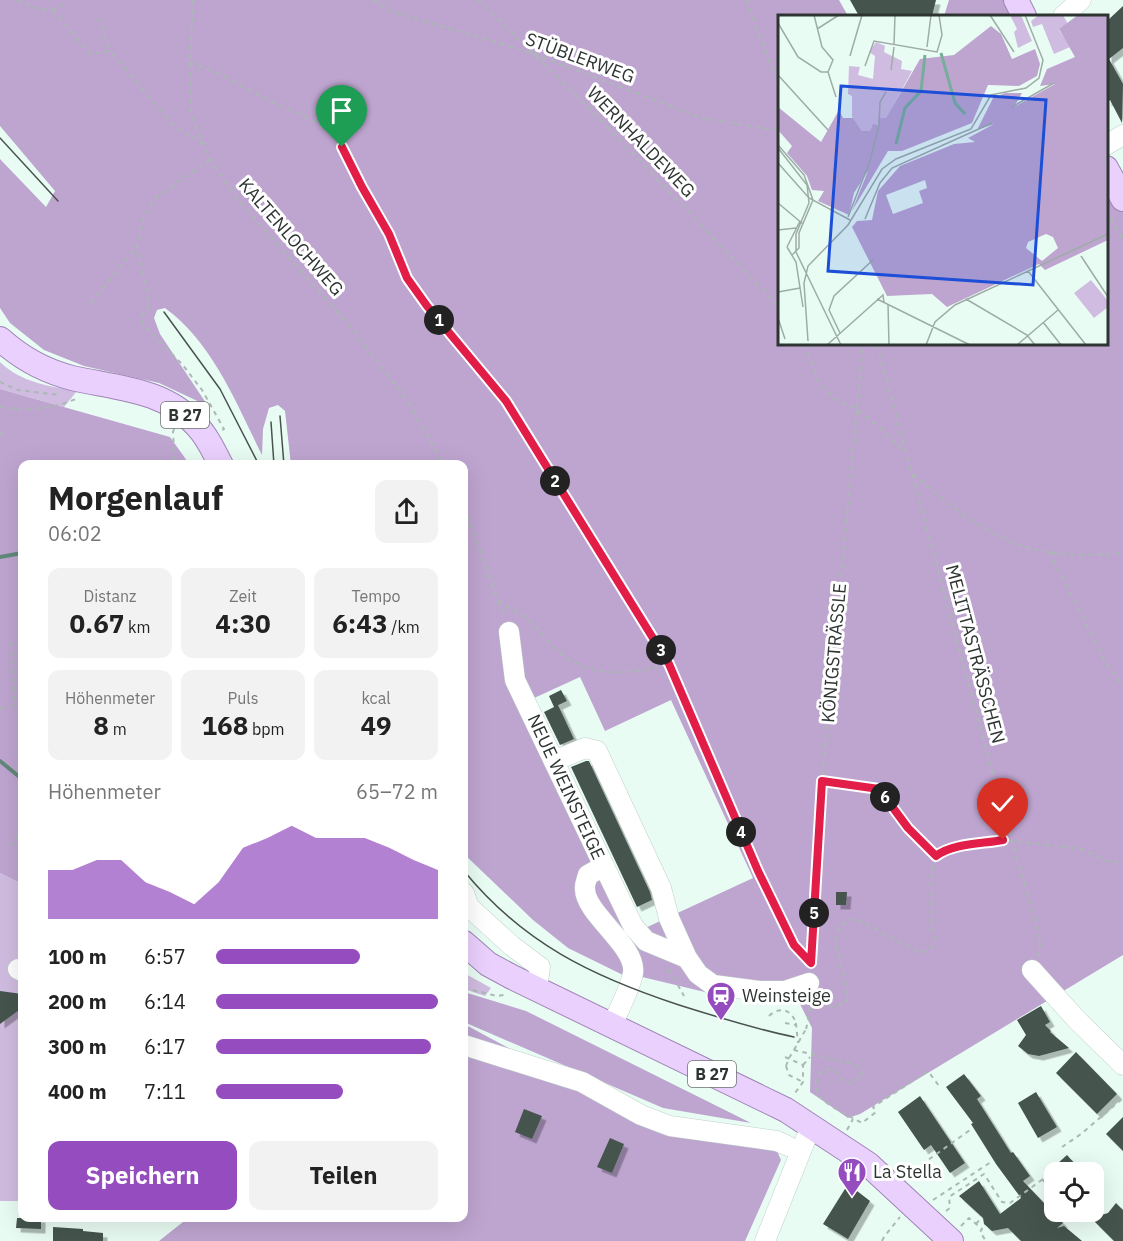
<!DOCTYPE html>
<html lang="de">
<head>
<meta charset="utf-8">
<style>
	body { margin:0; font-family:"IBM Plex Sans",sans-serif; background:#f2f2f2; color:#222; height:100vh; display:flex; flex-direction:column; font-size:22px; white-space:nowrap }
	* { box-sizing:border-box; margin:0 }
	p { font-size:20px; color:#767676 }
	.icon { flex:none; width:33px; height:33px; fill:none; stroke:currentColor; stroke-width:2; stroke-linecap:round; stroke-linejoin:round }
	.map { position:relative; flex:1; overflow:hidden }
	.side { position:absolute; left:18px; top:460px; width:450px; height:762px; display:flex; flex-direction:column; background:#fff; border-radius:12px; box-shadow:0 6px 24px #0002 }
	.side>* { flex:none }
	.controls { position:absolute; left:1044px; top:1162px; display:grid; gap:12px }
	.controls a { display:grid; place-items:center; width:60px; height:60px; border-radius:12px; background:#fff; box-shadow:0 6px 24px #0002; font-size:30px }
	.pin { position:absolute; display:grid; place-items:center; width:51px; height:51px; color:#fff; margin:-62px -26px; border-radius:50% 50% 50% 0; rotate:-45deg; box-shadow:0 0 6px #0007 }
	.pin .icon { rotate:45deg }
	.km { position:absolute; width:30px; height:30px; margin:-15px; border-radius:50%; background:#222; color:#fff; font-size:16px; line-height:30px; text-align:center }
	.round { display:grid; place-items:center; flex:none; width:63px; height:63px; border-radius:12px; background:#f2f2f2 }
	.head { display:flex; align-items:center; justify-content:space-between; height:102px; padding:0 30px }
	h1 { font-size:33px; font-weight:800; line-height:45px }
	.stats { display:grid; grid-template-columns:repeat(3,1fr); gap:9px; height:102px; padding:6px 30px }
	.stats div { display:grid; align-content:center; border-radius:12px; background:#f2f2f2; text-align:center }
	.stats b { font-size:26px; font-weight:800 }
	.stats small { font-size:16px; font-weight:400 }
	.stats p { font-size:16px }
	.chart { height:168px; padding:12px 30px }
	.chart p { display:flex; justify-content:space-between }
	.chart svg { width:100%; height:108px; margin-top:6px; fill:#944cbf; opacity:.7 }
	.cta { display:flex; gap:12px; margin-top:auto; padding:12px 30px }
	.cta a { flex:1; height:69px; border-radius:12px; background:#944cbf; color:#fff; font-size:24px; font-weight:800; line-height:69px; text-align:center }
	.cta a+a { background:#f2f2f2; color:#222 }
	ul { padding:0 30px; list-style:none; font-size:20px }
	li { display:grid; grid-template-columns:96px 72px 1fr; align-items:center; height:45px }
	li i { height:15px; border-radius:8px; background:#944cbf }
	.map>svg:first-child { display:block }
</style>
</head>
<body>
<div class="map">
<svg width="1123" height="1241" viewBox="0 0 1123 1241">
	<defs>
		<filter id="shadow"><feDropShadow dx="4.5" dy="4.5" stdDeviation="0" flood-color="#0004"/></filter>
	</defs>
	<rect width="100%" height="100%" fill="#e9fcf4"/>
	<path fill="#d0bce0" d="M0,362C20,382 51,387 77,391L64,407L0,389Z
		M0,873L22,884V1201H0Z
		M464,973L491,988L485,996L464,989Z"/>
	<path fill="#bea5d0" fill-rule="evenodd" d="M0,0H839L848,16H780V344H1106L1107,181L1123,212V955L860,1114L848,1118L810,1092L812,1028L798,1000L709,993L638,976L623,975L568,948L533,920L464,854V465H291L285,411L278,405L269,408L263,429L262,455C236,403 213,343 165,308L157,310L154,318L160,334L208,406L159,383L84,366L44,350L10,323L0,308V159L46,207L55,191L0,126ZM580,677L605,731L671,700L753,878L643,929L560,751L556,753L532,699Z
		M949,0H1004L1015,16H944Z
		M0,389L170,437L190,465H22V884L0,873Z
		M464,992L526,1011L751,1123L663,1108L464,1022Z
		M464,1024L645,1121L774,1144L781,1160L745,1241H159L188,1218H464Z"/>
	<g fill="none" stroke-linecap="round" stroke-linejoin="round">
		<path stroke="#61897a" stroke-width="4" d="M0,557L22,553
			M0,761L22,779"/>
	</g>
	<path fill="#45544e" filter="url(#shadow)" d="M850,0H936L932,16H859Z
		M1123,6V48L1109,59L1123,84L1122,123L1110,100L1107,102V21Z
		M561,690L567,701L554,707L549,696Z
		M558,705L574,739L560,745L544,712Z
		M586,761H589L650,892L652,900L637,907L571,767Z
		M836,892H847L846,905H836Z
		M0,991L22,994V1008L0,1024Z
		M1041,1006L1050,1022L1045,1025L1051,1031L1050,1032L1069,1048L1039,1056L1028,1054L1018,1046L1026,1035L1017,1020Z
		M1076,1052L1117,1094L1097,1114L1056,1073Z
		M964,1074L981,1096L977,1099L1011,1153L1013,1152L1030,1176L1023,1181L1063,1223L1057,1228L1064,1226L1082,1241H1021L1008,1228L992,1231L984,1224L983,1218L959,1196L979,1181L1000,1214L1021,1198L996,1164L971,1124L973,1123L946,1087Z
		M1036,1092L1057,1127L1038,1138L1018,1103Z
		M920,1096L965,1163L950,1173L931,1145L924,1150L898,1112Z
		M524,1109L542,1116L532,1139L515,1132Z
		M1123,1117V1151L1106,1134Z
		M610,1138L624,1144L612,1173L597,1167Z
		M1067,1155L1083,1173H1047Z
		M848,1184L870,1201L848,1239L823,1224Z
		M1116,1203L1123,1210V1241H1114L1095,1222L1098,1216L1108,1213Z
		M17,1218H41V1229L16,1228Z
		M53,1227L83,1229V1231L103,1233V1241H53Z"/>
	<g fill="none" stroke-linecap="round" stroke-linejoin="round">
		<g stroke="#bfd1c9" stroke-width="21">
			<path id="minor" d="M1063,16L1081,0
				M1106,145L1123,135
				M509,632L515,680L604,866L588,875C587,879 584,885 585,889C585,914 637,946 633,973C631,987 617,1013 612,1026
				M554,761L585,748L597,751L661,888L669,918L687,958
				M604,866L633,926L646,941L687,958L698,974L713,985L759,991H785L809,983
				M464,893L469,907L512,946L540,967L537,989
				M18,969L22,971
				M1032,970L1076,1019L1123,1065
				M464,1045L582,1082L641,1115L670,1126L777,1141L788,1146
				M765,1241L811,1126"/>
		</g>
		<g stroke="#9f85b4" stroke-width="26">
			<path id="major" d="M1016,0L1024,16
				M1106,168L1123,199
				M0,339C21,358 44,371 72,378C116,388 165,389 197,426C208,437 214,452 221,465
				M464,943L488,964L512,977L786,1110L868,1164L951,1241"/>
		</g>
		<path stroke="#aab9b3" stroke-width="2" stroke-dasharray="4.5 4.5" stroke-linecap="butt" d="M17,0C35,9 52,16 68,0
			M193,0L190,63L191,115L210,159L239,201L348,324L406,398L444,465
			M373,0L393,12L529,52
			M478,0L599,118L780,308
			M746,0L770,63L780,83
			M53,10L90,54L110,51L173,125L203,144
			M98,18L110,51
			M534,54L702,118L780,131
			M190,63L218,73L276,104L299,113L328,130L342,147L362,187L389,234L407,278L427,306L506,401L669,664L758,871L794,945L811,963
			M210,159L156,198L144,216L137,246L150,305L141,317L143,325L182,364L202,390L224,429L222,430
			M1107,210L1123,240
			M91,303L137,246
			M805,344L819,382L833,398L856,409L877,425L905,452
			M877,344L995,782L1040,939L1039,957
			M0,382L18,390L60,395
			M0,406C24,413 53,408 76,399
			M174,429L173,432L175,465
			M0,433L8,438
			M913,474C939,497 983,533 1017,544C1050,556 1088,556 1123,553
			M464,507L504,617
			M1049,552L1106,663L1123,686
			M498,601C508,608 521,613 530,621C540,630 548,643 559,652C593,680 629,674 669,664
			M11,642L15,705
			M21,704V715
			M0,708L22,704
			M823,781L879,789L908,828L936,856
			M9,846L22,831
			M811,963L822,781L863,344
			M669,969L684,996
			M464,988L497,996L504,995
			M811,1005L834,1007L847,1002C851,977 815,922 857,919L921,953L930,949L934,943L930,880L936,856L945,849L960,848L971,843L1003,840L1081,849L1107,861L1123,863
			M769,1016C780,1006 791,1009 796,1023
			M785,1023L796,1025
			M806,1029L809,1017L810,999
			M785,1057L803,1065V1082L795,1093
			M789,1058L794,1050L854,1064L861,1070L862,1075L853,1083H845C841,1080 839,1075 836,1072C820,1061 809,1086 820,1097C828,1106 851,1117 862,1123L876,1112L873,1107L928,1071L939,1086
			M803,1065L810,1057
			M786,1066L789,1075L803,1082
			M847,1130L853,1119
			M1062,1147L1081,1134L1123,1098
			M907,1175L970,1130
			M1042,1179L1054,1193
			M848,1184L849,1173
			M933,1200L991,1162
			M946,1211L950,1208L949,1197L984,1174L1002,1202L1010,1203L1050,1174
			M976,1224L982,1217
			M961,1226L969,1218L982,1229L980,1232L986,1241
			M882,1241L884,1237L900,1217"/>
		<use href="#minor" stroke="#fff" stroke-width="20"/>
		<use href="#major" stroke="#ead0fd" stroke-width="24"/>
		<path stroke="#49524e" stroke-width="1.5" d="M0,138L58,201
			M164,312L220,389L259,465
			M280,416L284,465
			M271,422L274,465
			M464,871C523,943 591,976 679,1005C717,1017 755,1029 794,1037"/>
		<path stroke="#aab9b3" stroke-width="2" stroke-dasharray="4.5 4.5" stroke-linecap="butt" d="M796,1023L798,1043
			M794,1050L806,1029
			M786,1066L789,1058"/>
	</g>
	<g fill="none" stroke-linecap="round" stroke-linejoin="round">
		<g stroke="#fff" stroke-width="12">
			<path id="route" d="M342,147L362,187L389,234L407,278L427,306L506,401L669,664L758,871L794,945L811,963L822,781L879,789L908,828L936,856C953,843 982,844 1003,840"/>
		</g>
		<use href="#route" stroke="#e11d48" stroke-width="8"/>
	</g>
	<defs>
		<g id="station-pin" transform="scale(1.5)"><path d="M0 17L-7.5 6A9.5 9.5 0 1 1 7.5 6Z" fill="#944cbf" stroke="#fff"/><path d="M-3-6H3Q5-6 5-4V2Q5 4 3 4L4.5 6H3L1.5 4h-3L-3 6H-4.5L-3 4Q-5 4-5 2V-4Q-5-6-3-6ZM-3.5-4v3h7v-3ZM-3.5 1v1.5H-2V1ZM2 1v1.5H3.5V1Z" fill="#fff"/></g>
		<g id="restaurant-pin" transform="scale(1.5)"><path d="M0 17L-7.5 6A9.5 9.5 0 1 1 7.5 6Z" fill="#944cbf" stroke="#fff"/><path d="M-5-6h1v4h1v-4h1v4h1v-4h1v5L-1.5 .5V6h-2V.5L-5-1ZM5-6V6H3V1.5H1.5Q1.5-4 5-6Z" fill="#fff"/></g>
	</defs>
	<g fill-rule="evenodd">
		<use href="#station-pin" x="721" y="996"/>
		<use href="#restaurant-pin" x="852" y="1172"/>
	</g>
	<g text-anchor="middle" stroke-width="6" stroke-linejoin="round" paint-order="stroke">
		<g fill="#fff" stroke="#6c716f" stroke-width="1.5">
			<rect x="161" y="402" width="48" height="26" rx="4.5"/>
			<rect x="688" y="1061" width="48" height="26" rx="4.5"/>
		</g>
		<g font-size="16" font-weight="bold" fill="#2d3431">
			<text x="185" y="421">B 27</text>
			<text x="712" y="1080">B 27</text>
		</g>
		<g font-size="18" fill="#2d3431" stroke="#fff">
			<text transform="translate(580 58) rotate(20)" y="6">STÜBLERWEG</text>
			<text transform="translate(641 142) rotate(46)" y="6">WERNHALDEWEG</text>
			<text transform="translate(291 237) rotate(49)" y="6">KALTENLOCHWEG</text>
			<text transform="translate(834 653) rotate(-85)" y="6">KÖNIGSTRÄSSLE</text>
			<text transform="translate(975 654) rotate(75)" y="6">MELITTASTRÄSSCHEN</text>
			<text transform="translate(566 787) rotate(65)" y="6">NEUE WEINSTEIGE</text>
		</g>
		<g font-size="18" fill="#2d3431" stroke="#fff" text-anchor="start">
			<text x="742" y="1002">Weinsteige</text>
			<text x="873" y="1178">La Stella</text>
		</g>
	</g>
	<g transform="translate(778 15)">
		<rect width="330" height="330" fill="#e9fcf4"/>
		<path d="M232,0H243L254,26L240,33L236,17L239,14ZM261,0H285L290,9L281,15L292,32L276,39L264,9L255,12L253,6ZM98,27L107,31L106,37L124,46L123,54L134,56L108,104H101L100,110L92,116H84L74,102V81L70,79L71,51L82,52L80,60L95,64L97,41L91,37ZM313,265L330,286V292L316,303L296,278Z" fill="#d0bce0"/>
		<path d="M300,0H330V225L267,255L261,249L169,292L154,279L109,281L74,212L79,206L94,205L100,176L122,151L176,129L197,127L190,123L216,109L199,115L215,83L227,78H244L236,92L277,69L262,71L269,54L297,42L281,14ZM147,165L149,173L141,176L145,188L115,199L108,180ZM268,219L275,222L280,233L264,246L248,233L250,227ZM213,11L223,19L234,44L257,34L262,49L259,61L241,71L210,70L194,108L124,136H110L74,196L90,156L76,178L71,200L40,186L46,176L34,175L29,161L9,138L14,131L0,115V92L43,127L61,95L65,103H75L84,116H92L95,109L100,110V103H108L142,44L176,40Z" fill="#bea5d0" fill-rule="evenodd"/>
		<path fill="none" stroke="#77ae99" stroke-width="3" d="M163,38L177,88L187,99M118,129L127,93L143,76L147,40"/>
		<path fill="none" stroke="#9eaca6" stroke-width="1.5" d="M36,0L44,32L55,45L50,57M212,0L236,37M0,8L20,42L43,57H50M39,14L61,0M116,30L117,0M149,32L153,0M72,41L84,0M87,51L96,26L159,37L164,20L161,0M113,55L116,32M50,57L58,82M0,60L50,115M234,92L276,68M0,130L26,160L35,185L21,218V233L14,240M0,133L29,170L31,188L18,219V237L63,330M0,148L31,183L72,205M0,188L25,209M70,202L92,146L101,111L102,87L108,77M87,204L102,168L114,153L214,108M0,215L18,213M9,232L18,247L25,292M9,232L22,206M303,241L330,282M250,256L308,330M0,277L22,273M99,284L192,330M188,284L249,320L257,330M110,289L111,330M0,303L7,324M265,307L283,330M62,318L51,295L56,281L96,244M30,326L26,268L30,251L70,210L104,154L118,144L193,114L213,80L248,73L261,63L265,45L247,0M49,330L105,280L106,288M148,330L157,307L177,290L330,219M239,330L280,295"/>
		<path fill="#1d4ed8" fill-opacity="0.15" stroke="#1d4ed8" stroke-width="3" d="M63,71L268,85L255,270L50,256Z"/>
		<rect width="330" height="330" fill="none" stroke="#2d3431" stroke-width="3"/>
	</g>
</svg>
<div class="controls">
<a><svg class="icon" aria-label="locate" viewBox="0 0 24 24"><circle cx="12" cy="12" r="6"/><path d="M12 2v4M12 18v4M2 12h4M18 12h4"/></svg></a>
</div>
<div class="pin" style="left:342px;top:147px;background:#1e9e55"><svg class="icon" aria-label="arrive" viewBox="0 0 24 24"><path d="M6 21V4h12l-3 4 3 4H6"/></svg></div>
<div class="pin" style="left:1003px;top:840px;background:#d93025"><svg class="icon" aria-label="check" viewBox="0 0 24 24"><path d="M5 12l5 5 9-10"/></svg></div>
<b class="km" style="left:439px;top:320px">1</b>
<b class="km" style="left:555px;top:481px">2</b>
<b class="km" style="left:661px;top:650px">3</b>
<b class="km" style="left:741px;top:832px">4</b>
<b class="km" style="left:814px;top:913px">5</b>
<b class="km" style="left:885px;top:797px">6</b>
<section class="side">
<div class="head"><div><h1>Morgenlauf</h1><p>06:02</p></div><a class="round"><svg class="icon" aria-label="share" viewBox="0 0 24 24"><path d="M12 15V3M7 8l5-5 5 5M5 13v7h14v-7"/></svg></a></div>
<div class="stats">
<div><p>Distanz</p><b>0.67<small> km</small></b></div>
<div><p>Zeit</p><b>4:30</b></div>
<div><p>Tempo</p><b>6:43<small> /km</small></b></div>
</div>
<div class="stats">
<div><p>Höhenmeter</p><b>8<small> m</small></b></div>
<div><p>Puls</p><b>168<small> bpm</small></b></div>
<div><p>kcal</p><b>49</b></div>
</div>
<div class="chart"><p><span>Höhenmeter</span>65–72 m</p>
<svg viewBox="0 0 160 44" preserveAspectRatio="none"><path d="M0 44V24L10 24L20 20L30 20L40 29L50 33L60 38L70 29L80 15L90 11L100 6L110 11L120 11L130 11L140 15L150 20L160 24V44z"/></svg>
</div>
<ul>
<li><b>100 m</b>6:57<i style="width:65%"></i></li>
<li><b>200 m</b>6:14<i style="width:100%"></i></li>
<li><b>300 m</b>6:17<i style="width:97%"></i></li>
<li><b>400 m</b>7:11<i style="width:57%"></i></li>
</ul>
<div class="cta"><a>Speichern</a><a>Teilen</a></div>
</section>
</div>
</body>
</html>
